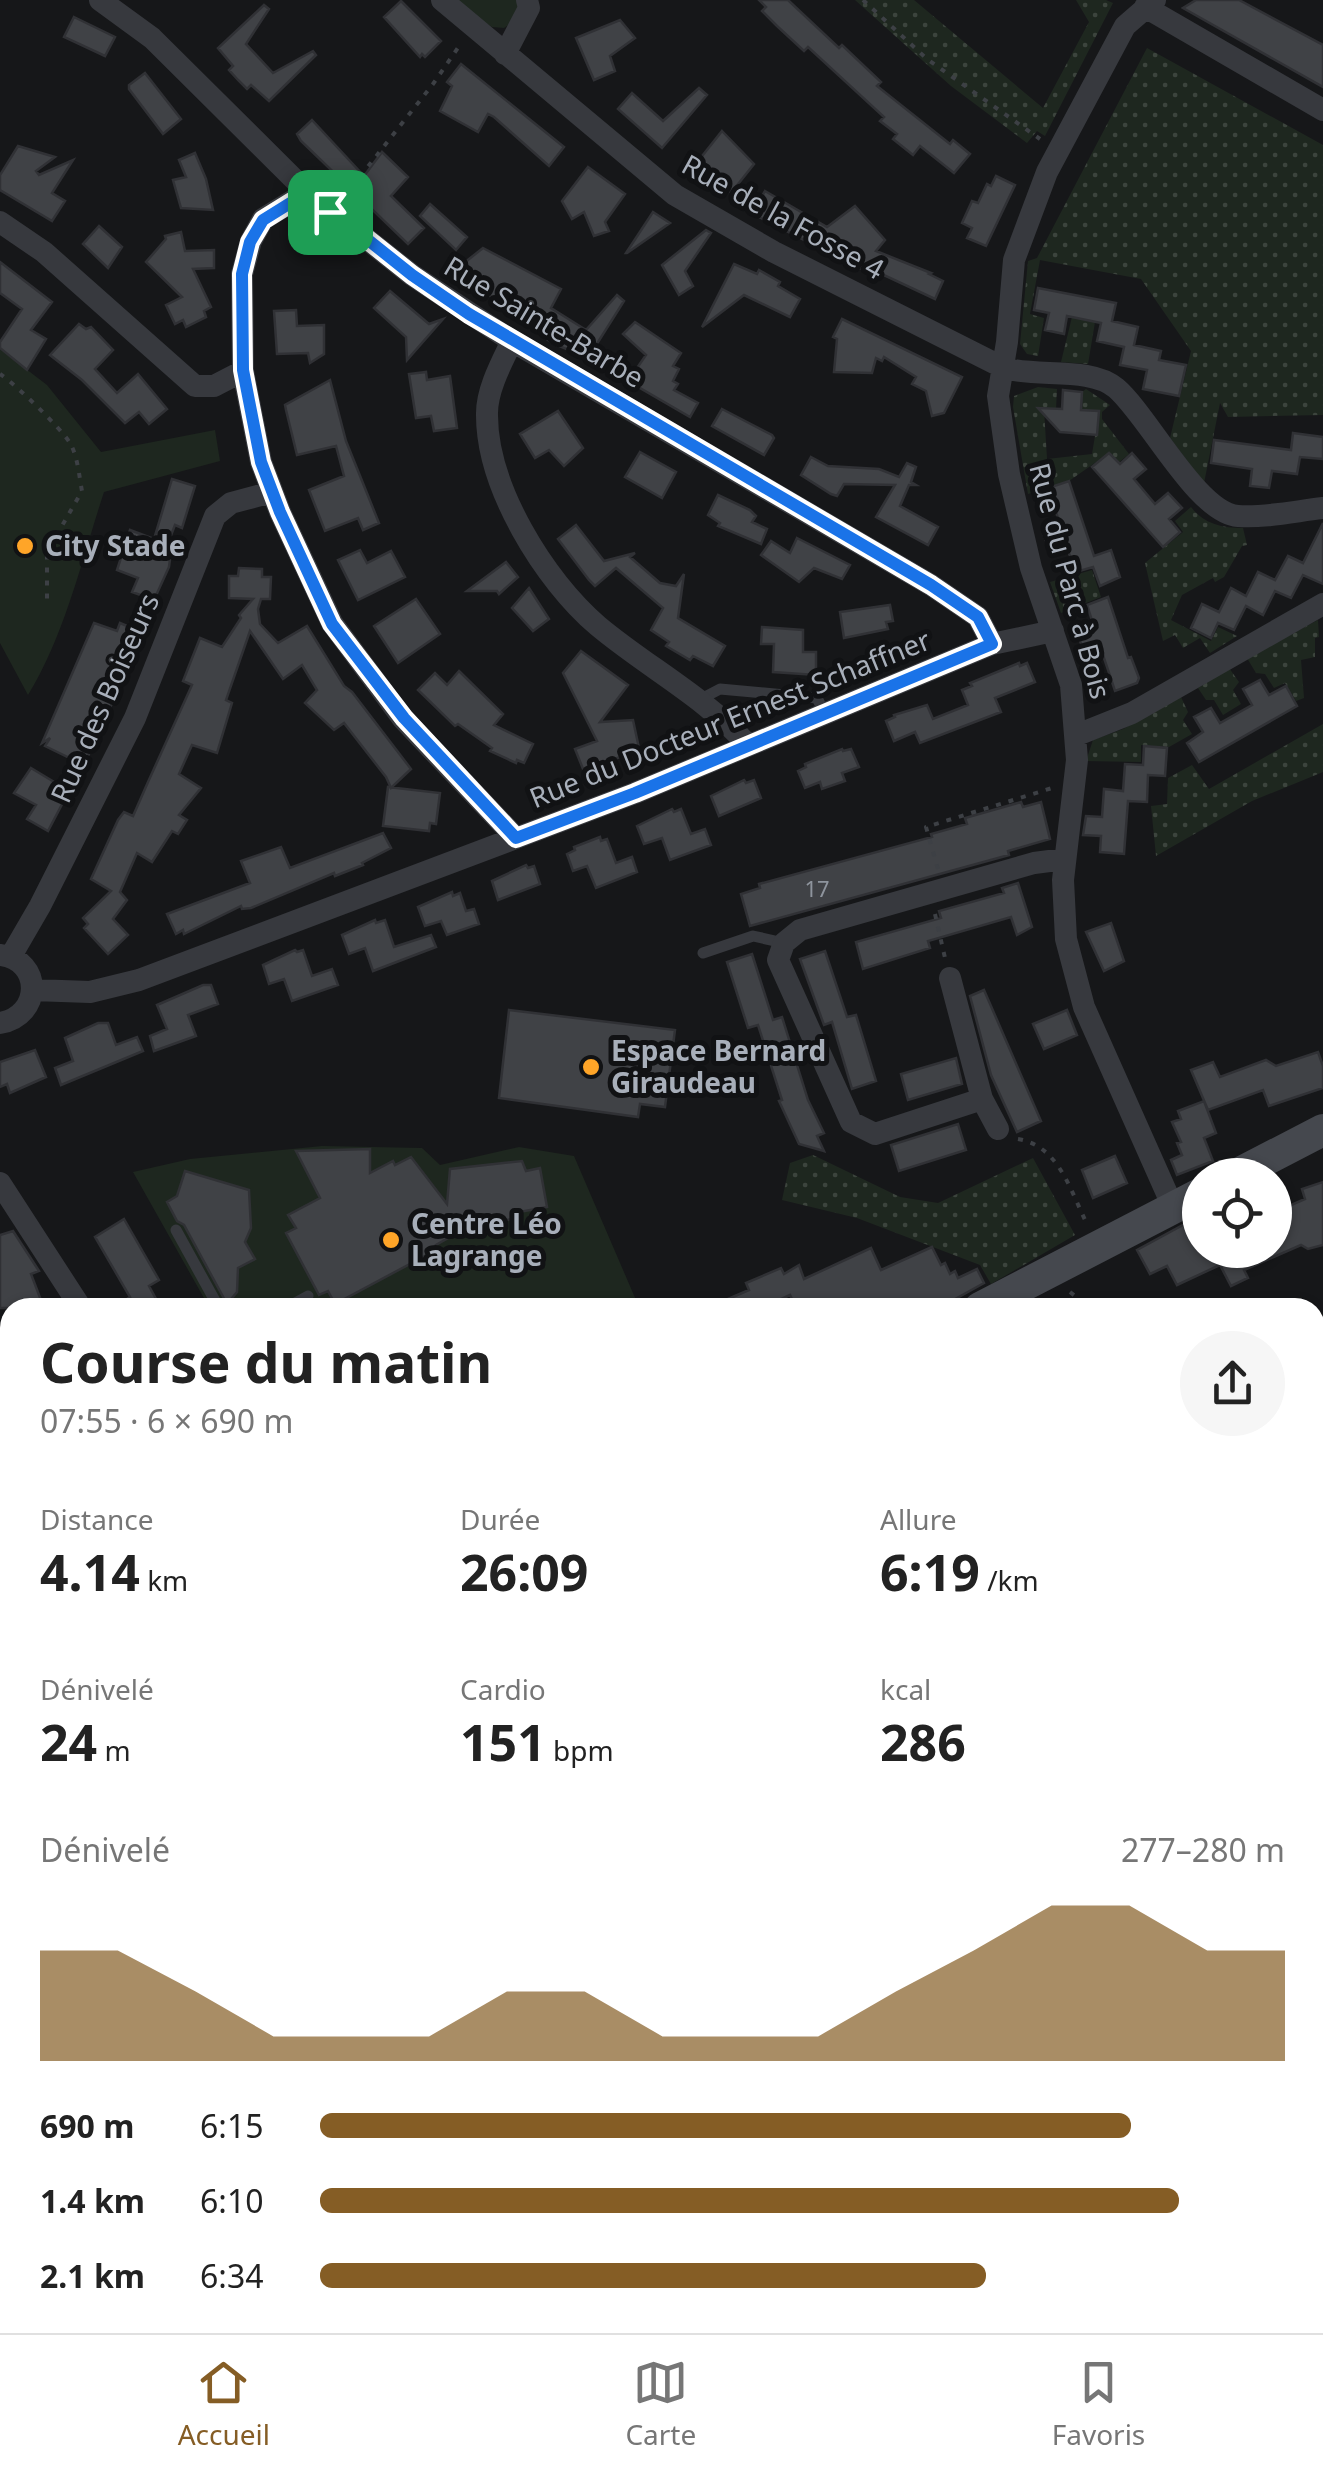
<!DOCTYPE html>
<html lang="fr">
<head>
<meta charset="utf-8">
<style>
	body { margin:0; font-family:"Noto Sans",sans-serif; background:#f6f6f6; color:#222; height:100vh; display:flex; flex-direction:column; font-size:38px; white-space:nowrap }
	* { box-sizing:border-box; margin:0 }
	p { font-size:32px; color:#767676 }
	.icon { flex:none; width:55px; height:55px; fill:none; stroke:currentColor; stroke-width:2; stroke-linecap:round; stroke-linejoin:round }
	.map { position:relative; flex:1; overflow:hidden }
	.side { position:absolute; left:0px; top:1298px; width:1325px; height:1038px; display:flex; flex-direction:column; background:#fff; border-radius:30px 30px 0 0; box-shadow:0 2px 8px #0004 }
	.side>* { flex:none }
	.controls { position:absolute; left:1182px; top:1158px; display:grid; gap:20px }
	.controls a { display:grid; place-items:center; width:110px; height:110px; border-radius:50%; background:#fff; box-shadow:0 2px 8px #0004; font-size:50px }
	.pin { position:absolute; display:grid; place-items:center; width:85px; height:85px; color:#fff; margin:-42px; border-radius:20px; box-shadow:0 5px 15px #0006 }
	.round { display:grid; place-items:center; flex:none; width:105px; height:105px; border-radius:52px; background:#f6f6f6 }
	.overview { display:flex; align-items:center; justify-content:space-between; height:170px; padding:0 40px }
	h1 { font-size:55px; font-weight:700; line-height:75px }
	.figures { display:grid; grid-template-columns:repeat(3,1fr); gap:15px; height:170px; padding:10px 40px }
	.figures div { display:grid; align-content:center }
	.figures b { font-size:50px; font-weight:700 }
	.figures small { font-size:28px; font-weight:400 }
	.figures p { font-size:28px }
	.chart { height:280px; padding:20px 40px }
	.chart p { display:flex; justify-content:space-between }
	.chart svg { width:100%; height:180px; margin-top:10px; fill:#855d25; opacity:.7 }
	ul { padding:0 40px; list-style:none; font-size:32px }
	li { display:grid; grid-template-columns:160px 120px 1fr; align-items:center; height:75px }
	li i { height:25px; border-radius:12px; background:#855d25 }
	.menu { display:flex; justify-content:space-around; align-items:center; height:140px; border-top:2px solid #e0e0e0; background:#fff; font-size:28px; color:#767676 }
	.menu a { display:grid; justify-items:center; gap:5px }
	.menu .on { color:#855d25 }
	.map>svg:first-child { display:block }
</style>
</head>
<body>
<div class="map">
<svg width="1323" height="2333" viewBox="0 0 1323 2333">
	<defs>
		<pattern id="grass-dots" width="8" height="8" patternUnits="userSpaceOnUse" patternTransform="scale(2.5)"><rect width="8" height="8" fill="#1e271f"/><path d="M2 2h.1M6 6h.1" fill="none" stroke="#3c443d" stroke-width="1.8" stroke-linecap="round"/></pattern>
	</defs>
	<rect width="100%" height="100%" fill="#161719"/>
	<path fill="url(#grass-dots)" d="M855,0H914L1043,108L1089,22L1076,0H1106L1113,3L1045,136L1037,131L1027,143L951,86Z
		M1147,48L1323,145V415L1228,417L1220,403L1204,483L1170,438L1191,351L1141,279L1040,260L1030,314L1044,318L1038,356L1027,354L1020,344L1028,261L1037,258Z
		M1072,317L1095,322L1088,364L1061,362Z
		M1038,387L1057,389L1056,409H1044L1047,459L1092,454L1099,412L1081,410L1082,392L1086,389L1110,405L1102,412V419L1129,454L1118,463L1109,453L1069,481L1028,494L1013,407L1014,396Z
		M1191,507C1204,524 1222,528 1243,528L1247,545L1242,546L1224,577L1215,582L1213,578L1182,595L1171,620L1211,641L1218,627L1237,636L1210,653L1200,638L1183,648L1175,635L1163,641L1145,563L1183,532L1175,521Z
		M1092,570L1101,597L1061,613L1050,582Z
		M1318,620L1319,637L1315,638V657L1301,660L1304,698L1296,701L1285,683L1274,688L1265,674L1256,673L1247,658Z
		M1229,668L1239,682L1233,690L1241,704L1223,715L1214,700H1206L1198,688Z
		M1181,697L1188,712L1183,720L1192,734L1169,747L1141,745V762L1086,761L1093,740L1123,729Z
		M1323,724V772L1252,801L1156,856L1151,806L1167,804L1168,778L1192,765L1209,789Z
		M813,1155L900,1197L938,1203L1033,1158L1075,1235L991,1284L980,1265L857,1218L782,1200L790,1163Z"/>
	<path fill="#1e271f" d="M450,0H519C521,11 513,23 504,28L492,27Z
		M0,349L47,385L101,452L215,430L220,461L104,492C82,559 65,635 28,695L0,643Z
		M322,1146L422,1148L440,1165L519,1147L574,1156L639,1307H209L133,1172L190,1159Z"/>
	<path fill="#404246" stroke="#303135" stroke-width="2.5" d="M759,0H788L839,48L842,45L881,82L877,86L950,144L953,140L970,154L954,173L920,146L913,155L893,139L897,134L880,121L884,117L808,47L804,51L777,26L762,11L766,7Z
		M1196,0H1239L1323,45V87L1183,8Z
		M401,1L441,41L425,57L422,54L420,57L384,17Z
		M264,5L269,9L246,44L273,73L313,51L316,55L269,101L251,85L247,89L238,80L229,70L233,66L218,48Z
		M74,17L115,37L105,56L64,37Z
		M620,20L635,38L610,56L615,71L594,80L576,38Z
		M461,64L564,147L549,166L494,117L488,114L478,132L440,111L452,86L447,82Z
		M145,73L181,119L163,134L129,89V85Z
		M699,88L707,95L662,148L618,109L632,93L663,121Z
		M312,120L364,176L382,152L408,177L391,196L424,228L408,244L301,141L297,134Z
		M722,131L754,164L731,193L725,184L716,191L691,170Z
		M18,146L55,157L36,171L39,175L73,160L52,193L65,201L52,221L0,190V175Z
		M195,153L206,179L213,210L181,208L173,180L186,177L179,160Z
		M588,167L625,194L605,222L609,231L594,236L584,212L572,219L562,201Z
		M996,176L1015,185L986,246L967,238L972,228L962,223L972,201L978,203L987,184L991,186Z
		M765,191L827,227L855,206L885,240L876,251L931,273L929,274L943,281L935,299L871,269H861L759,217L753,211Z
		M430,204L467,237L456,250L420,216Z
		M653,212L670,223L627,253H626Z
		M99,226L122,247L108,268L83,244Z
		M706,230L711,233L685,271L693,286L679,295L662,265Z
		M181,232L185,251L214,250V268L193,269L211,307L204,311L206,317L186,327L183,320L175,324L166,305L182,297L146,262L166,239L165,236Z
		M483,248L561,289L551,308L586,330L617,295L624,301L588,358L554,344L543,337L545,334L507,307L487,294L485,297L476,292L448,273L458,257L464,263Z
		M0,262L52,302L31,330L46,339L27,370L0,348V342L22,309L0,293Z
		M734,264L757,274L759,270L780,282L778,286L800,299L790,317L744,295L702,327Z
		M1038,288L1116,303L1112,321L1138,327L1134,345L1161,351L1159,360L1186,365L1179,396L1143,389L1147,370L1120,365L1124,347L1097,341L1101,323L1067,316L1064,334L1045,330L1049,313L1034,310Z
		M390,291L429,324L443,319L407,360L406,337L374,308Z
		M296,310L297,326L324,325V354L310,363L308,353L277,354L274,311Z
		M842,319L962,377L944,413L932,416L926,391L912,384L916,377L884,357L882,361L876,358L872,373L834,372L837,339L833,337Z
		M635,322L681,353L673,366L679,369L673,381L678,384L674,390L698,403L690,417L628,381L646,355L623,334Z
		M79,324L86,329L91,327L113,350L95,369L117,393L138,374L167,409L149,424L139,412L125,423L82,380L50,355Z
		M426,372L427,380L450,376L457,428L434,431L431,416L416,418L409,374Z
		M330,380L346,441L379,523L363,530L358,518L325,531L309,490L344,476L336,446L297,455L286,410L285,405Z
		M1063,390L1082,392L1081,410L1099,411L1097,435L1060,432L1038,408L1062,409Z
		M722,409L772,435L774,438L764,455L712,426Z
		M558,411L583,448L564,466L549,450L535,458L520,434Z
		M1293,433L1323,437V459L1300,457L1297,474L1272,471L1269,488L1250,486L1252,469L1211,463L1214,440L1291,450Z
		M640,452L676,472L662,498L625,477Z
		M1109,453L1120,464L1132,453L1146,469L1134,479L1155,504L1168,493L1182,508L1169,519L1180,532L1163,547L1092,467Z
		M811,457L828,466L879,469L899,477L907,463L916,467L911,482L916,485H909L900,506L938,527L928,545L876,517L895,485L844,484L837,496L831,494L801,475Z
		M172,479L195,486L182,528L175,525L163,556L170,559L169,567L154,600L132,592L138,578L117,570L130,530L154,539Z
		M1069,481L1094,556L1111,550L1120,577L1100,586L1093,567L1076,572L1067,548L1051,553L1044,536L1062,530L1048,488Z
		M718,495L750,510L756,516L752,522L767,529L761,544L718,526L720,523L708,515Z
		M1323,523V584L1303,575L1291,598L1275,591L1263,615L1246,606L1234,630L1218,623L1211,638L1191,628L1202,604L1219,612L1231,588L1246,596L1258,572L1275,580L1288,556L1303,563Z
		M576,525L604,561L635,553L630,557L660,583L676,586L684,574L678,618L725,646L713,666L693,656L690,660L666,646L669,642L651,630L663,608L616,568L595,586L589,580L558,539Z
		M797,538L850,565L842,579L814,568L799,582L761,555L771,541L790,553Z
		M360,550L367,563L391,551L405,577L358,600L338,560Z
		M506,562L518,577L499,594L497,591H467Z
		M239,568L262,569V577H271L270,599H261L258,609L260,624L278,643L307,626L344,686L352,692L411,769L391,788L386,777L344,723L334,730L305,703L317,690L302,665L283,679L250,631L226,700L232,703L217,753L192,745L179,774L201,788L179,815L187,820L178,834L172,831L152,862L137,853L120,892L127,900L113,919L128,935L108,954L84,928L88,924L83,918L111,891L91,879L118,820L124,812L133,816L148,782L192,685L183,681L200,638L222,647L241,618L239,615L253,599L229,598V576H238Z
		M529,588L549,619L533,631L512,608Z
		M1108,597L1128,658L1131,657L1139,678L1137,683L1115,691L1101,649L1085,654L1078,636L1095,630L1087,605Z
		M416,599L440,634L398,663L374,626Z
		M890,605L893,621L886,622L888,629L844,638L840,612Z
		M94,623L117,631L120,623L144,633L84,765L45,746L50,738L42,743Z
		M762,627L803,630V652H816V675L773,672L774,644H761Z
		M581,651L628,685L600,722L633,720L639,748L592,770L591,766L583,769L575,749L597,741L563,673Z
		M1019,663L1020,666L1027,663L1035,682L995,698L1001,712L920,743L915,732L894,741L886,721L895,717L894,715L927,705L933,719L968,705L962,690L972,686L970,683Z
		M459,671L503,714L494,725L533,744L524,763L517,760L516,763L490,751L492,748L485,743L458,724L455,726L418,690L435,673L447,685Z
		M1260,680L1269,695L1286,686L1297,706L1199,762L1187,743L1203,732L1194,717L1211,708L1220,723L1252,705L1243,689Z
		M1144,746L1167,748L1165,776L1148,775L1147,802L1128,801L1124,854L1100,852L1101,836L1083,835L1086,816L1102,817L1104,789L1123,791L1125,764L1143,765Z
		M842,749L843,751L851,749L859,767L842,773L845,781L822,789L820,782L805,788L798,771L806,767L805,764Z
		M31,768L69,791L48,831L27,819L36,805L14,793Z
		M744,780L746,783L754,780L761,798L719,816L711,796Z
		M388,787L440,793L436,824L430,823L429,831L383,826Z
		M1021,802L1023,807L1041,802L1050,839L1008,851L1009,855L750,926L741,894L760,888L759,884L932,837L931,834L967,824L965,818Z
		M672,809L674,812L681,809L691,834L705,829L711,845L670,860L662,838L644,844L637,826Z
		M383,833L391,848L362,863L363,865L335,876L334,873L251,908L242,909L241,906L184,934L183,930L176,934L167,914L250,883L241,861L281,847L290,868Z
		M600,837L601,841L607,839L616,863L632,857L637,872L596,888L587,866L573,871L567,854L575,850L574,847Z
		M526,865L528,868L534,866L540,884L498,900L492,881Z
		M1018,883L1032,927L1017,935L1011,917L928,941L930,948L863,969L856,942L941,918L939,911L1004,893L1002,888Z
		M452,892L453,896L460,893L466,911L474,909L479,924L447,935L441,921L425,926L418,907Z
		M375,920L376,923L385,920L394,947L431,935L436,947L373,971L365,948L349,954L342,935Z
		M1111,923L1124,961L1104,971L1086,932Z
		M295,950L297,952L303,950L312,976L332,969L338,985L292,1001L284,979L269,984L263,965Z
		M825,951L847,1017L856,1015L876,1081L852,1089L832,1022L824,1025L800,959Z
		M752,954L773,1020L782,1017L808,1100L824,1133L817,1136L824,1151L799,1144L779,1101L782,1100L758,1025L748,1028L727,962Z
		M203,985H211L218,1004L188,1015L196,1036L154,1051L150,1036L167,1029L157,1005Z
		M984,990L1041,1121L1017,1132L991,1075L970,996Z
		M509,1010L675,1030L665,1107L640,1104L638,1117L499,1098Z
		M1067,1010L1077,1035L1044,1049L1033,1024Z
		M98,1023H108L116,1045L137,1037L143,1051L61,1085L55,1068L73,1061L65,1038Z
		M35,1050L46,1077L10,1093L7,1084L0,1087V1062Z
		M1318,1052L1323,1066V1088L1269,1106L1263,1090L1208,1110L1191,1070L1213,1062L1220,1077L1266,1060L1276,1066Z
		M956,1058L962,1084L908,1100L901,1074Z
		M1204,1101L1216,1133L1204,1138L1213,1161L1177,1175L1171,1160L1182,1155L1177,1143L1181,1142L1172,1122L1181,1119L1178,1111Z
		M958,1124L966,1150L899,1171L891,1145Z
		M370,1149V1173L393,1161L395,1165L411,1157L447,1204L450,1169L522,1161L526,1171L540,1168L547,1207L519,1212V1217L457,1233L436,1245L438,1249L335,1304L328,1291L319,1295L286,1233L296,1228L288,1215L320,1198L296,1151Z
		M1115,1156L1127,1183L1093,1198L1082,1170Z
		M185,1171L249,1190L251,1228L245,1242L255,1259L238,1268L237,1292L227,1304L184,1225L177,1221L167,1202L177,1196Z
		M1323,1182V1245L1308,1249L1301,1245L1244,1270L1248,1278L1231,1286L1220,1265L1177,1285L1167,1266L1150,1274L1137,1250L1194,1219L1200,1230V1250H1275V1212L1305,1199L1302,1189Z
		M124,1219L159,1280L149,1286L161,1308H113L130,1297L95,1237Z
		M13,1231L39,1271L31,1274L44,1308H0V1235Z
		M932,1247L941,1265L945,1263L950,1274L955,1271L958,1278L977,1269L984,1283L939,1308H796L790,1295L762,1308H707L749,1290L746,1283L781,1268L784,1274L799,1265L804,1279L871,1248L881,1270Z"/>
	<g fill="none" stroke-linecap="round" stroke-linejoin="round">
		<path stroke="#3d4045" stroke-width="4" stroke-dasharray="5 8" stroke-linecap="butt" d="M863,0L927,59L1040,139
			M344,197L433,84L462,42
			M0,374C16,385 60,427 70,443C78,457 79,476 82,491L47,552V606
			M938,869L926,827L1052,788
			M935,914L945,958
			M1018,1139C1059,1146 1070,1190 1087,1224
			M1070,1292L1090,1308
			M1315,1472L1323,1478
			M0,1708L10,1641
			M0,1989L10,2010
			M696,2325L699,2333"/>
		<path stroke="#37393e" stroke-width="11" d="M699,700L720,689L817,698L825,714
			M703,953L753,936L784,943
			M176,1230L219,1308
			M286,1308L308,1296"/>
		<path stroke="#37393e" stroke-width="22" d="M100,0L152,38L307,192L412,275L512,341L931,585L978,617L992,644
			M442,0L675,195L774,252L1004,368C1037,378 1090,366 1116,388C1148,415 1197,513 1238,516C1265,518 1296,511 1323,508
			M1155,0L1125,26L1047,172L1014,260L1007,342L998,396L1009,474L1031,568L1071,685L1077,760L1063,880L1066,939L1084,1007L1173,1207
			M1145,7L1323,110
			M505,54L529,8L527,0
			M307,192L263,219L251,241L242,274L243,371L261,462L280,512L332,623L403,719L516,838
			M0,222L44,252L195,386H214L243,371
			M512,341C502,362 487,389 487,413C486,486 544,580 598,626C647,667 705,697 748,745
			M1077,735L1132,713L1323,604
			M0,955C43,960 42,1016 0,1023
			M11,956L40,906L135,718L215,516L231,503L272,492
			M950,978L982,1099
			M33,990L90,992L139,980L635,793L992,644L1053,631
			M998,1129L982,1099L875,1134L851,1122L778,960L784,943L800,930L1034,863L1065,859
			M0,1183L81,1308
			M0,1623L10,1621
			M1315,1899L1323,1895
			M1315,2200L1323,2203
			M0,2322L10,2317
			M201,2325L212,2333
			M793,2325L796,2333
			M1159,2325L1174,2333"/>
		<path stroke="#45484e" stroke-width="32" d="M1236,1175L1323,1130
			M980,1308L1200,1194
			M0,2073L10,2068
			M509,2325L512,2333"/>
	</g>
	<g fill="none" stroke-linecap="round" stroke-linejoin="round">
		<g stroke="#fff" stroke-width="20">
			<path id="route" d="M308,192L412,275L469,314L931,585L978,617L992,644L635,793L516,838L404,718L332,624L280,512L261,462L243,370L242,274L250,242L263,220Z"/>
		</g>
		<use href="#route" stroke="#1a73e8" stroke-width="12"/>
	</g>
	<g fill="#ffa528" stroke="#111214" stroke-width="4">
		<circle cx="25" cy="546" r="10"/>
		<circle cx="591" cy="1067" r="10"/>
		<circle cx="391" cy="1240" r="10"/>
	</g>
	<g text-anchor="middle" stroke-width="10" stroke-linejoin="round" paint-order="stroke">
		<g font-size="22" fill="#8e949d">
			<text x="817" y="897">17</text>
		</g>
		<g font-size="28" fill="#a8afba" stroke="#111214">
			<text transform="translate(783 217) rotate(29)" y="10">Rue de la Fosse 4</text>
			<text transform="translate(544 322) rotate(31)" y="10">Rue Sainte-Barbe</text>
			<text transform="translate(1070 581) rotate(75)" y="10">Rue du Parc à Bois</text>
			<text transform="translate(105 698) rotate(-66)" y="10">Rue des Boiseurs</text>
			<text transform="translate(730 719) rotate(-22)" y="10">Rue du Docteur Ernest Schaffner</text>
		</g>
		<g font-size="28" font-weight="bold" fill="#a8afba" stroke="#111214" text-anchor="start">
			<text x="45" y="556">City Stade</text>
			<text x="611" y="1061">Espace Bernard<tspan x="611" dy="32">Giraudeau</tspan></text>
			<text x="411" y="1234">Centre Léo<tspan x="411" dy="32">Lagrange</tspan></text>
		</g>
	</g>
</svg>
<div class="controls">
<a><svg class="icon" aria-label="locate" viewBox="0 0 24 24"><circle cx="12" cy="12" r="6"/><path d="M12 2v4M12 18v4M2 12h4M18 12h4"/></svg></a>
</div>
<div class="pin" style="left:330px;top:212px;background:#1e9e55"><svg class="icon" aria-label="arrive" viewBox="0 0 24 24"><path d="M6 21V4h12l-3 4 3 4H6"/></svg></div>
<section class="side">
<div class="overview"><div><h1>Course du matin</h1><p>07:55 · 6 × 690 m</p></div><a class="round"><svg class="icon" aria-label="share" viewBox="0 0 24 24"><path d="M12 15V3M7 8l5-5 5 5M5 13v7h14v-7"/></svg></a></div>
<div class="figures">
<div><p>Distance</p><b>4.14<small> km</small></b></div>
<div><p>Durée</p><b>26:09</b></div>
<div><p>Allure</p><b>6:19<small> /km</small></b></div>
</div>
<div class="figures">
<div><p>Dénivelé</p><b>24<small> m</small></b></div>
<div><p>Cardio</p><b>151<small> bpm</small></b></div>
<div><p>kcal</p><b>286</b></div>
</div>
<div class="chart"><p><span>Dénivelé</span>277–280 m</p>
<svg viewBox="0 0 160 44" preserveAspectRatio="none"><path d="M0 44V17L10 17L20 27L30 38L40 38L50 38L60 27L70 27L80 38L90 38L100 38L110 27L120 17L130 6L140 6L150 17L160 17V44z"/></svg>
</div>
<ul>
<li><b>690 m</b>6:15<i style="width:84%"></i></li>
<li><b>1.4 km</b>6:10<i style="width:89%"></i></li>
<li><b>2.1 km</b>6:34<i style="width:69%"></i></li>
</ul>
</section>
</div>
<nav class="menu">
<a class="on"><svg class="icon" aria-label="home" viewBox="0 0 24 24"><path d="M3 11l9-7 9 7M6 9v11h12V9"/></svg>Accueil</a>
<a><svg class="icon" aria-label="map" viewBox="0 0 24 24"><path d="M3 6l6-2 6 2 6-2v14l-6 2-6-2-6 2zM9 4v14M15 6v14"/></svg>Carte</a>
<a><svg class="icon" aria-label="saved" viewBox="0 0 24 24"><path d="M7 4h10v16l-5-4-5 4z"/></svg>Favoris</a>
</nav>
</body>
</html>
